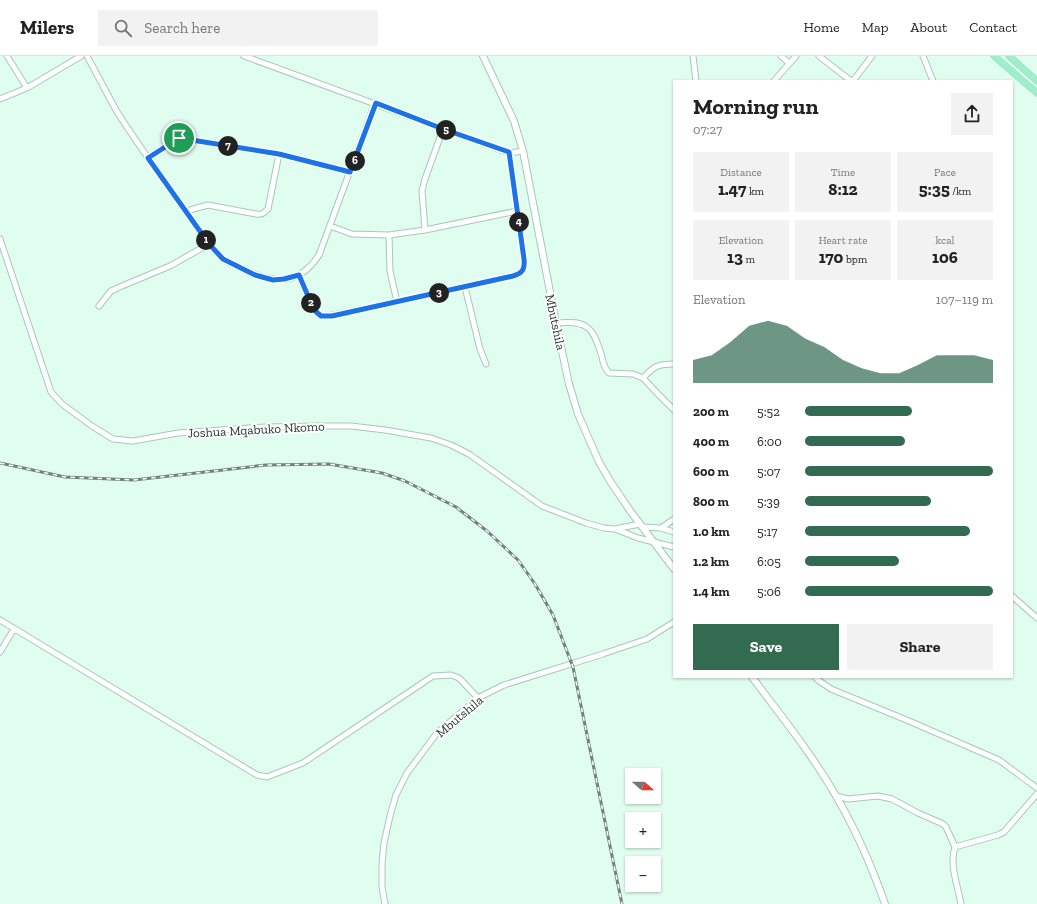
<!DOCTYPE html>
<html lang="en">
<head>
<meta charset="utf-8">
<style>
	body { margin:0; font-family:"Zilla Slab",serif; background:#f2f2f2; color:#222; height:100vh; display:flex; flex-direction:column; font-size:15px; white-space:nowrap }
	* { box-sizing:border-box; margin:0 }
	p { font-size:13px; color:#767676 }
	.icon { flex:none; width:22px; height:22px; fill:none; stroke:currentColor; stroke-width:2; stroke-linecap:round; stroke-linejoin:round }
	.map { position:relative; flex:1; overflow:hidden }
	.sheet { position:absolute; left:673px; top:24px; width:340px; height:598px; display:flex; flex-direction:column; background:#fff; border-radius:0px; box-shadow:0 1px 3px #0004 }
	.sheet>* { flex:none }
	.needle { width:26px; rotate:110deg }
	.controls { position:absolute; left:625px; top:712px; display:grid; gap:8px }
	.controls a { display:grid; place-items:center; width:36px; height:36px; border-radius:0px; background:#fff; box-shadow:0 1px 3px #0004; font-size:20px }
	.pin { position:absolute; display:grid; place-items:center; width:34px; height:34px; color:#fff; margin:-17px; border:2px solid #fff; border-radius:50%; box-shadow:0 1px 4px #0007 }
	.km { position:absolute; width:20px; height:20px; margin:-10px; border-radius:50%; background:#222; color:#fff; font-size:11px; line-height:20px; text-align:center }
	.round { display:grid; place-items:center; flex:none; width:42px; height:42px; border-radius:0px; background:#f2f2f2 }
	.overview { display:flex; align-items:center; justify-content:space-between; height:68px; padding:0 20px }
	h1 { font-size:22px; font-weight:800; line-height:30px }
	.stats { display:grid; grid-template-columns:repeat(3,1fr); gap:6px; height:68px; padding:4px 20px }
	.stats div { display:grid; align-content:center; border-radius:0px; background:#f2f2f2; text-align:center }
	.stats b { font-size:17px; font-weight:800 }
	.stats small { font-size:11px; font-weight:400 }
	.stats p { font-size:11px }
	.chart { height:112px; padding:8px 20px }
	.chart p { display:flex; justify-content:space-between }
	.chart svg { width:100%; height:72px; margin-top:4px; fill:#326a52; opacity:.7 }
	.primary-button { display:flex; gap:8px; margin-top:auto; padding:8px 20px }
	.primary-button a { flex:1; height:46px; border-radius:0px; background:#326a52; color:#fff; font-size:16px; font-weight:800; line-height:46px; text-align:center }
	.primary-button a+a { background:#f2f2f2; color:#222 }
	ul { padding:0 20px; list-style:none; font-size:13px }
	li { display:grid; grid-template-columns:64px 48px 1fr; align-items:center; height:30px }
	li i { height:10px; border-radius:5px; background:#326a52 }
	header { display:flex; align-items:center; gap:24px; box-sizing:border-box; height:56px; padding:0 20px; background:#fff; border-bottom:1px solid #e0e0e0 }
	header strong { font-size:19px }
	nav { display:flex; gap:22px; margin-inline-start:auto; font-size:14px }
	.search { width:280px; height:36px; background:#f2f2f2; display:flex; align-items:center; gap:10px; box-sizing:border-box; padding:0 14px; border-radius:0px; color:#767676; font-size:15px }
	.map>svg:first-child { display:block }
</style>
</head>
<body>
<header>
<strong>Milers</strong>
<div class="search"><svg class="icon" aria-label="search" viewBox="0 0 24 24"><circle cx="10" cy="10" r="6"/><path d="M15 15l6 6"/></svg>Search here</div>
<nav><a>Home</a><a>Map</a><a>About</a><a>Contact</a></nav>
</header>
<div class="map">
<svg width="1037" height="848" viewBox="0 0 1037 848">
	<rect width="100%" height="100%" fill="#e0feef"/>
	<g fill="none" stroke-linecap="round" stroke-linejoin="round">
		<g stroke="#a5c9b7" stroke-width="7">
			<path id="minor" d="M7,0L27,32
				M87,0C97,18 106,36 116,54C136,86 159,117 181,149C194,166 205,186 222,202C227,207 236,210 243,213C274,228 299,230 319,199L375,47
				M244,0L509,97L523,95
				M693,0L696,25
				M781,0L789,7
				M819,0L851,25
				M923,0L933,25
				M774,25L796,0
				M853,25L872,0
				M0,43L27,32L81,0
				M148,102L179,82L279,98L350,116
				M186,155L208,149L256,158C262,159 264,157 268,153L279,98
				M330,170L352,178L389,179L425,174L422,135L425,123L443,73
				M425,174L517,155
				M389,179L390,215L397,246
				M0,183L51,336L62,348L92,370L113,383L133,385L178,377L265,371L318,370H351L385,374L431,382L451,389L469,398L542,450L586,467L604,472L615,473L638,482L674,491
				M299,219L314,254L321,260H327L397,246L513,220C523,217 525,213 524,203L509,97
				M465,231L480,293L486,308
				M99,250L111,235L122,230L170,210L209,188
				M556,267C588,264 593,271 602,301C603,307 605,313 609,317L633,318L643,322
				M674,308C658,308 654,310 643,322L658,338L674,354
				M643,471L661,472L674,463
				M661,472L674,476
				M615,473L640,468
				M1012,540L1037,562
				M0,564L257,719L267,721L303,707L433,620L451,619L459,622L478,642
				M0,596L14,573
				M815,621L818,624L831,633L909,665L999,704L1037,732
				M836,740L848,743L878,740L892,743L918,757L943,768L946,771L955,791
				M385,848L382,831V808L384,787L390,760L396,739L407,717L437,677L478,642L504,629L603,598L647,583L674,566
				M961,848C958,830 949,809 955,791L998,779L1004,776L1037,738"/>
		</g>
		<g stroke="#a5c9b7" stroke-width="8">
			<path id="tertiary" d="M483,0L514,65L523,95L556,267L569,328L578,358L599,406L610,425L631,456L674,513
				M752,621C781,660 812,698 836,740C856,774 872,811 885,848"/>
		</g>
		<g stroke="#fff" stroke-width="10">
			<path id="trunk" d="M994,0L1037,37
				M1009,0L1037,25"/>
		</g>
		<use href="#minor" stroke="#fff" stroke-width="5"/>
		<use href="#tertiary" stroke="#fff" stroke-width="6"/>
		<use href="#trunk" stroke="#9eeeca" stroke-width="8"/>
		<g stroke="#6e8379" stroke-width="3">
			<path id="rail" d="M0,407L65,421L134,424L266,409L329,408L382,417L405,425L456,451L487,475L518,504L535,528L553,559L573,611L622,848"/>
		</g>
		<use href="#rail" stroke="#fff" stroke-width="1.5" stroke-dasharray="4.5" stroke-linecap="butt"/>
	</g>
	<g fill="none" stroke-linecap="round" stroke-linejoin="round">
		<g stroke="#fff" stroke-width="8">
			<path id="route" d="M376,47L443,73L509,96L524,203C525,213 523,217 513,220L332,260H321L314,254L299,219L284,223L273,224L255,219L223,203L209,188L148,102L179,82L279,98L350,116Z"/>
		</g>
		<use href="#route" stroke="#1a73e8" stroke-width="5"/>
	</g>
	<g text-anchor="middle" stroke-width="4" stroke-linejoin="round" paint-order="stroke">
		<g font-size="13" fill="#283730" stroke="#fff">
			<text transform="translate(556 266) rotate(78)" y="5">Mbutshila</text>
			<text transform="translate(256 373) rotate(-3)" y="5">Joshua Mqabuko Nkomo</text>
			<text transform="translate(459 660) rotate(-40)" y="5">Mbutshila</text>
		</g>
	</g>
</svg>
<div class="controls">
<a><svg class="needle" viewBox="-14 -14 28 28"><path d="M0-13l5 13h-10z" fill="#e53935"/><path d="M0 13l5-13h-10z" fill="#767676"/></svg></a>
<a>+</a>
<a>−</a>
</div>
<div class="pin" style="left:179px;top:82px;background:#1e9e55"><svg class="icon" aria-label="arrive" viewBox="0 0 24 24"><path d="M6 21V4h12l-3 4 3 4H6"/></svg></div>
<b class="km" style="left:206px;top:184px">1</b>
<b class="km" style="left:311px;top:247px">2</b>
<b class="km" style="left:439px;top:237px">3</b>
<b class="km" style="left:519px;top:166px">4</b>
<b class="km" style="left:446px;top:74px">5</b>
<b class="km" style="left:355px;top:105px">6</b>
<b class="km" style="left:228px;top:90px">7</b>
<section class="sheet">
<div class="overview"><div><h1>Morning run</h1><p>07:27</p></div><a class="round"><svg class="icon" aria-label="share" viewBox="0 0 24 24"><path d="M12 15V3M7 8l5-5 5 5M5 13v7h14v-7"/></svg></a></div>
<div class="stats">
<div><p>Distance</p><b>1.47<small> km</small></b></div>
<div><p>Time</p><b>8:12</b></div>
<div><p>Pace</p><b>5:35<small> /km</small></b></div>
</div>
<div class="stats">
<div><p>Elevation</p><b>13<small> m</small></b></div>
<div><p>Heart rate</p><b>170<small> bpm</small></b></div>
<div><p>kcal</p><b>106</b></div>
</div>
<div class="chart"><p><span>Elevation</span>107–119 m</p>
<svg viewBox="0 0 160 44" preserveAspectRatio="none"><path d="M0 44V30L10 27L20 19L30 9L40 6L50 9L60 17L70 22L80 30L90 35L100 38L110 38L120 33L130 27L140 27L150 27L160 30V44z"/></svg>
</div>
<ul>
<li><b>200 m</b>5:52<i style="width:57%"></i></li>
<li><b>400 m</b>6:00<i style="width:53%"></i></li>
<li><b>600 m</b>5:07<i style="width:100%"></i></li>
<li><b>800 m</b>5:39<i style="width:67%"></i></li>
<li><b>1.0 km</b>5:17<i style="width:88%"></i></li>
<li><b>1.2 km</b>6:05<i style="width:50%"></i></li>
<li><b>1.4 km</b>5:06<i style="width:100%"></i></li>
</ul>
<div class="primary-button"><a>Save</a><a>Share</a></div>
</section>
</div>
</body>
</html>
